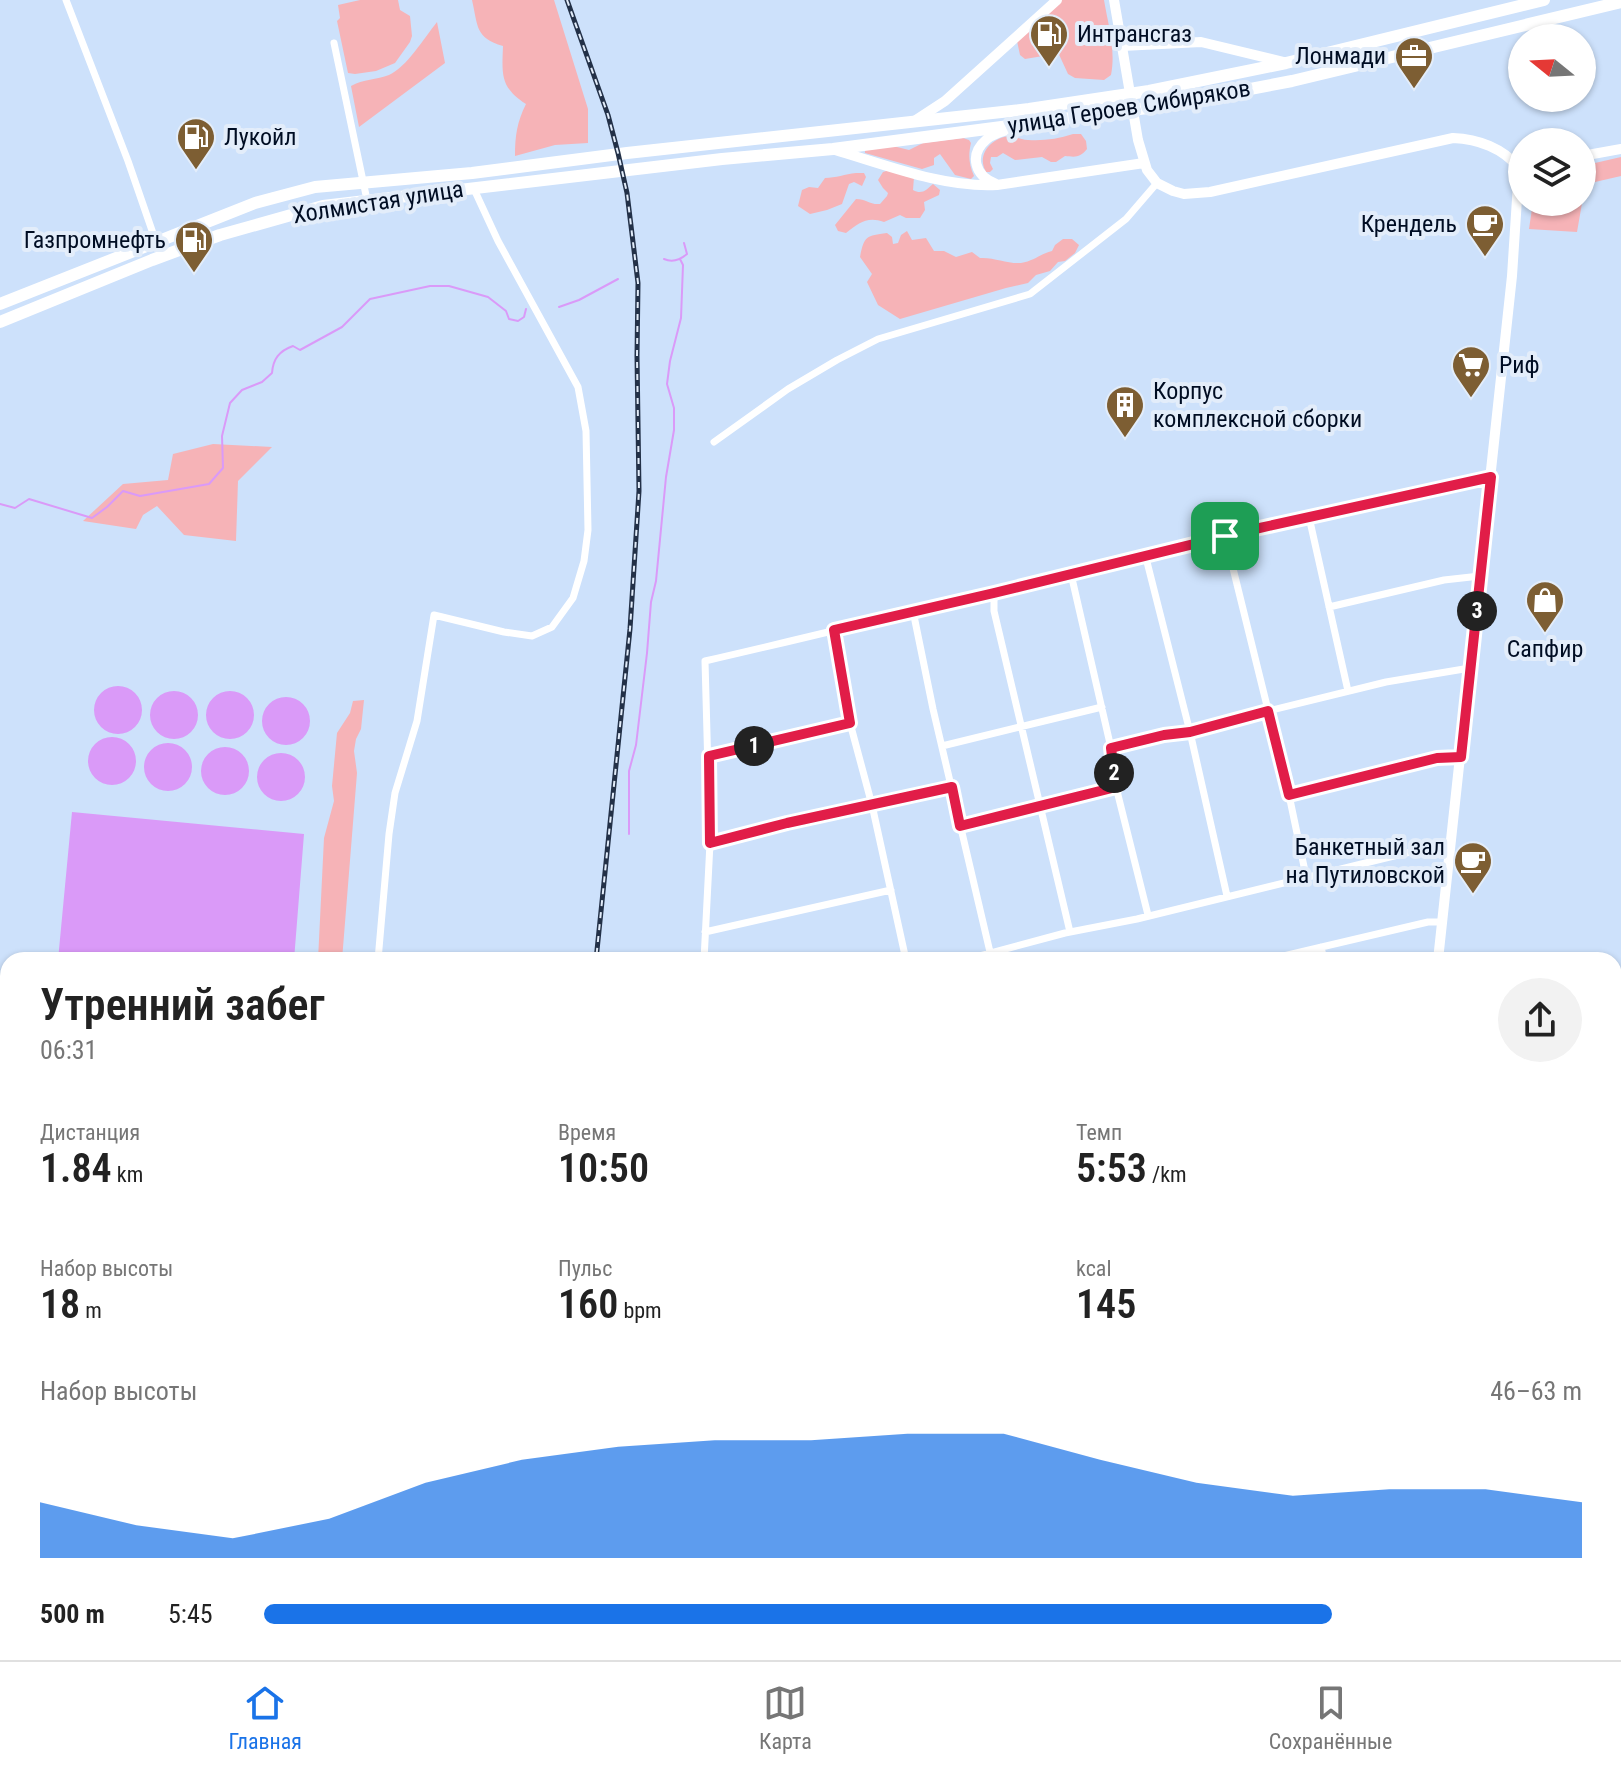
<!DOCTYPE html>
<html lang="ru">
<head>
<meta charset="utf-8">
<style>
	body { margin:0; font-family:"Roboto Condensed",sans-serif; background:#f2f2f2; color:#222; height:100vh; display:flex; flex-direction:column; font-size:30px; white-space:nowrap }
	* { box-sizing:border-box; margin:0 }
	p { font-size:26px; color:#767676 }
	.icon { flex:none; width:44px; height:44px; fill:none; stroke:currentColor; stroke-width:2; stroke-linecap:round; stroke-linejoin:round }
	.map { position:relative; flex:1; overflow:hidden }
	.side { position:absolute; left:0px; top:952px; width:1622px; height:708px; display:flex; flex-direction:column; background:#fff; border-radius:24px 24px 0 0; box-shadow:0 2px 6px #0004 }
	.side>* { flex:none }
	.needle { width:52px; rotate:288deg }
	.tools { position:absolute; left:1508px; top:24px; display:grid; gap:16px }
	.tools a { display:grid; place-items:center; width:88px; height:88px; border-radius:50%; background:#fff; box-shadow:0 2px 6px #0004; font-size:40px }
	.pin { position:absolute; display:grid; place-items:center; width:68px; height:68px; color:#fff; margin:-34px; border-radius:16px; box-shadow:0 4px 12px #0006 }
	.km { position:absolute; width:40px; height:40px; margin:-20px; border-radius:50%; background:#222; color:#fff; font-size:22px; line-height:40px; text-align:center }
	.round { display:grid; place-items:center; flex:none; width:84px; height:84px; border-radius:42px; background:#f2f2f2 }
	.summary { display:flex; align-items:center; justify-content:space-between; height:136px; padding:0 40px }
	h1 { font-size:44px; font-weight:600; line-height:60px }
	.figures { display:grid; grid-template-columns:repeat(3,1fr); gap:12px; height:136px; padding:8px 40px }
	.figures div { display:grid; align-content:center }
	.figures b { font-size:40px; font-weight:600 }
	.figures small { font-size:22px; font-weight:400 }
	.figures p { font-size:22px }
	.chart { height:224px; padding:16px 40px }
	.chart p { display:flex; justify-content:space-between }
	.chart svg { width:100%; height:144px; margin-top:8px; fill:#1a73e8; opacity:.7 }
	ul { padding:0 40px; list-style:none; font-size:26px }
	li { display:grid; grid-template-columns:128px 96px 1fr; align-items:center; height:60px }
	li i { height:20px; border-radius:10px; background:#1a73e8 }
	.menu { display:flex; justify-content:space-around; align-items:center; height:112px; border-top:2px solid #e0e0e0; background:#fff; font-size:22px; color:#767676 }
	.menu a { display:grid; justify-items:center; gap:4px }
	.menu .current { color:#1a73e8 }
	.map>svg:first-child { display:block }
</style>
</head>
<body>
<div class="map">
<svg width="1621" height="1660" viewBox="0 0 1621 1660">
	<rect width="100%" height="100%" fill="#cde1fb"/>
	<path fill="#f6b3b7" d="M360,0H398L400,10L410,16L412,36L410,42L395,63L376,71L355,74L348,73L337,21L340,18L338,5Z
		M472,0H554L588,109V143L555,145L515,156C515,136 517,122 526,104C500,87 502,75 503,46C475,38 478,26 472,0Z
		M1061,0H1104C1108,24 1116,50 1111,75L1104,80L1075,78L1068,74L1056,48L1051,49L1043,56L1025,59L1020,55L1017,41Z
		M437,22L445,63L359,127L351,86C363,79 377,80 389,75C407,67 424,38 437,22Z
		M1073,134H1081L1086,141L1087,149C1080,158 1075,157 1065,156L1056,162H1051L1042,157L1015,160L1003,153L997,157H991L990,163L993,169L990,172H986C976,155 991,138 1009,136C1016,136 1021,140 1028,140C1043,141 1058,139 1073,134Z
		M963,138L969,140L971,143C968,156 969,164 974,176L971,179L955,175L940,154L934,158V165L922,169L865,153V149L893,146L909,150L923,143Z
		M1621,157V176L1582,185V166Z
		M893,169L914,177L913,190C922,195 926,190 933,184L940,190L939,195L924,202L925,210L920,218H906L900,215L884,222C867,216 859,223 846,233L838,231L835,225L856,199C866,199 870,205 880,204L887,196L888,193L883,188L878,180L883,172Z
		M856,173H864L866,177L862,186L854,182L849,184L842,204L827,210L810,214L798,206L802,190L809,187L818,188L825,178C836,178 845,174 856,173Z
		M1582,186H1585L1577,232L1529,229L1533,202H1582Z
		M907,231L912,240L926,238L934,251H944L956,257L972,252L980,258C994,257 1007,264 1021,263C1034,261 1040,254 1052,251L1055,245L1063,239H1072L1079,245L1075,253L1065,261L1058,262L1050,271L1036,275L1028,283L1006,288L900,319L878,305L867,282L872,274L860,257C864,236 866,236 887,233L892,237L893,244L898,243L901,235Z
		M213,444L272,447L238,481L236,541L184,535L157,506L143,515L136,529L83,521L123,484L168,480L173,454Z
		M364,700L361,729L356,739L354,751L357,773L342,960H318L324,838L334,801L332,786L337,733L350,713L353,701Z"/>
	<path fill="#da9af8" d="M94 710a24 24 0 1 1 48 0a24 24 0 1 1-48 0Z
		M206 715a24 24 0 1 1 48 0a24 24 0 1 1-48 0Z
		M150 715a24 24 0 1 1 48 0a24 24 0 1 1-48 0Z
		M262 721a24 24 0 1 1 48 0a24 24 0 1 1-48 0Z
		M88 761a24 24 0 1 1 48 0a24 24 0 1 1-48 0Z
		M144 767a24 24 0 1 1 48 0a24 24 0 1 1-48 0Z
		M201 771a24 24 0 1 1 48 0a24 24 0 1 1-48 0Z
		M257 777a24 24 0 1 1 48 0a24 24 0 1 1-48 0Z
		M72,812L304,834L294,960H58Z"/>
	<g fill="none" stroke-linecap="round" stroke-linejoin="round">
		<path stroke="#da9af8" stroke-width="2" d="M664,259C673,263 680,260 687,254L684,243
			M559,307L579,300L618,279
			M0,504L15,508L29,499L92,518L107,507L123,491L140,496L209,484L223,468L222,436L230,403L242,390L262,382L272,373C273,359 279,351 293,346L300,350L342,327L370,299L430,286H449L488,297L506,311L509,319L518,321L524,317L526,309
			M629,834V771L636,745L647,653L651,602L656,581L666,477L674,430V408L667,384L670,361L681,318L683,265L680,259"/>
		<path stroke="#fff" stroke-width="7" d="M66,0L128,161L156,242
			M334,43L367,200
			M714,442L788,389L837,360L878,339L1030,294L1126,219L1157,183
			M1309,517L1348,691
			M1225,536L1289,795L1306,876
			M1145,554L1190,732L1227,896
			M1071,574L1111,748L1116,787L1148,915
			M994,593V611L1070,932
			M1329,607L1444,580L1480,576
			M913,611L933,709L990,952
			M834,630L850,723L872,805L906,960
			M942,746L1102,707
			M1111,748L1164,735L1190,732L1268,711L1386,682L1470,668
			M709,756L850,723
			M1289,795L1437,758L1461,757
			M960,826L1116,787
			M710,843L787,823L952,787
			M705,932L891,890
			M1321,947L1324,960
			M378,960L389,834L395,793L417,721L434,615L504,632L532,636L552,627L573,598L584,561L588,530L586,431L578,387L498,241L473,187
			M704,960L710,843L705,661C967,601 1227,530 1491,477
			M965,960L1065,933L1137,919L1451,842
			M1266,960L1428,922H1442
			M654,1652L659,1660
			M314,1660L315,1652"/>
		<path stroke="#fff" stroke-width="10" d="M1114,0L1138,140L1147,170L1157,183L1173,191L1184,194L1210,192L1453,138C1478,139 1503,148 1519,168
			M1122,46L1201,42L1284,62
			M916,120L945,101L1057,0
			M835,150C886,165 944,188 997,185L1144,163
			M1582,156L1621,149
			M996,184C975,176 968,155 987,139C993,134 1002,132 1010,129
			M1438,960L1512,276L1519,168
			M1614,1139L1621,1143
			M1614,1400L1621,1404
			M874,1660L875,1652"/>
		<path stroke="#fff" stroke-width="12" d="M0,304L255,203L315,187L472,173L627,153L1029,109L1149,91L1286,63L1544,0
			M0,322L152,260L220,235L323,206L722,159L833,149L1155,107L1292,81L1621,2"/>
		<g stroke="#233148" stroke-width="5">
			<path id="rail" d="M567,0L608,115L618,153L627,193L638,283L637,356L639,491L630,629L596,960
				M520,1660L521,1652"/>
		</g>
		<use href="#rail" stroke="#e3edfa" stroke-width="2" stroke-dasharray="6" stroke-linecap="butt"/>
	</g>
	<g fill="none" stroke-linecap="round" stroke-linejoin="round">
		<g stroke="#fff" stroke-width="16">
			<path id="route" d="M1491,477L1461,757L1437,758L1289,795L1268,711L1190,732L1164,735L1111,748L1116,787L960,826L952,787L787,823L710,843L709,756L850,723L834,630L994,593L1255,529Z"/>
		</g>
		<use href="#route" stroke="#e11d48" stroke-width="10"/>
	</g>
	<defs>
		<g id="fuel-pin" transform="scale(2)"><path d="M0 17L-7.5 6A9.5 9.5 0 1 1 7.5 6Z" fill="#7d5e33" stroke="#e3edfa"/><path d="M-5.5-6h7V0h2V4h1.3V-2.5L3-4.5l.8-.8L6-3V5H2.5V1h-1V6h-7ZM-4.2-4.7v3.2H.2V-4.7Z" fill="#fff"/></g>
		<g id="office-pin" transform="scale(2)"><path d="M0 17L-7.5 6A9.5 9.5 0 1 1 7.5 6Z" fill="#7d5e33" stroke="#e3edfa"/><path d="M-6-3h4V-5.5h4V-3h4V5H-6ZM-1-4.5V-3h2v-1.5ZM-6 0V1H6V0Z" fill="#fff"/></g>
		<g id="cafe-pin" transform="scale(2)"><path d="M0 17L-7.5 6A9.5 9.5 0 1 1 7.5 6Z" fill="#7d5e33" stroke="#e3edfa"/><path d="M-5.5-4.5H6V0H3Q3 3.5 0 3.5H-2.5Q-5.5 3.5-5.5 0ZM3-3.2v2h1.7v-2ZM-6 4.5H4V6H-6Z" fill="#fff"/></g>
		<g id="supermarket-pin" transform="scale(2)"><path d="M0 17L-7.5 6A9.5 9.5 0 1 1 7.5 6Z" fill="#7d5e33" stroke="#e3edfa"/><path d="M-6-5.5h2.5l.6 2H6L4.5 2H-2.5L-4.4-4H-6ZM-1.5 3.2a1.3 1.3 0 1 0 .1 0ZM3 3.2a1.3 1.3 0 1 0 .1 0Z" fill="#fff"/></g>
		<g id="building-pin" transform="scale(2)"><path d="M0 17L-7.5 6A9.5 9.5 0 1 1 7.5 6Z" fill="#7d5e33" stroke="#e3edfa"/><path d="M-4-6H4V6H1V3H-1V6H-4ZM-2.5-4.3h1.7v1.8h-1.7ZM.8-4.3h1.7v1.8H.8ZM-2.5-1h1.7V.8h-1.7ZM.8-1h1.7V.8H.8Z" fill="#fff"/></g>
		<g id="shop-pin" transform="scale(2)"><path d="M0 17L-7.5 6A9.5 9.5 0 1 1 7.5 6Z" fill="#7d5e33" stroke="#e3edfa"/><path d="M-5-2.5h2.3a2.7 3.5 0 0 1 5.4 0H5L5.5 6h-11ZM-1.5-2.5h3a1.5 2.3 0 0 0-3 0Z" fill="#fff"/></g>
	</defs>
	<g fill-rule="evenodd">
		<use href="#fuel-pin" x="1049" y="34"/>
		<use href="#office-pin" x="1414" y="56"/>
		<use href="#fuel-pin" x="196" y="137"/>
		<use href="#cafe-pin" x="1485" y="224"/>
		<use href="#fuel-pin" x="194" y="240"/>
		<use href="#supermarket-pin" x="1471" y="365"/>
		<use href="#building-pin" x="1125" y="405"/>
		<use href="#shop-pin" x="1545" y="600"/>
		<use href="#cafe-pin" x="1473" y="861"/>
	</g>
	<g text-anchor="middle" stroke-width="8" stroke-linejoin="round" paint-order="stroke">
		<g font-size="24" fill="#000d23" stroke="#e3edfa" text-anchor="start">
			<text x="1077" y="42">Интрансгаз</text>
			<text x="1386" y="64" text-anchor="end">Лонмади</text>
			<text x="224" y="145">Лукойл</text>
			<text x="1457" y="232" text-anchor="end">Крендель</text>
			<text x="166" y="248" text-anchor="end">Газпромнефть</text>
			<text x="1499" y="373">Риф</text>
			<text x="1153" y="399">Корпус<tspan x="1153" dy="28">комплексной сборки</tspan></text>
			<text x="1545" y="657" text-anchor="middle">Сапфир</text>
			<text x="1445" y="855" text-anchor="end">Банкетный зал<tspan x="1445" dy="28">на Путиловской</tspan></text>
		</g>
		<g font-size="24" fill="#000d23" stroke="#e3edfa">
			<text transform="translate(1129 107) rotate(-9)" y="8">улица Героев Сибиряков</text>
			<text transform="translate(378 202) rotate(-9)" y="8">Холмистая улица</text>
		</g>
	</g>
</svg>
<div class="tools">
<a><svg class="needle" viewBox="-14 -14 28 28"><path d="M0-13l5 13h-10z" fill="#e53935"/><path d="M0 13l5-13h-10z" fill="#767676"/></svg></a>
<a><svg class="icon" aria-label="layers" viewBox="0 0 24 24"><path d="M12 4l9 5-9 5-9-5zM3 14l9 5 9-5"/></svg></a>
</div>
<div class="pin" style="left:1225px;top:536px;background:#1e9e55"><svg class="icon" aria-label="arrive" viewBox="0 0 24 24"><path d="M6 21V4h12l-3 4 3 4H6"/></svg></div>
<b class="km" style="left:754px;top:746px">1</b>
<b class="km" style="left:1114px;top:773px">2</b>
<b class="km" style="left:1477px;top:611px">3</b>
<section class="side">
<div class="summary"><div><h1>Утренний забег</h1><p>06:31</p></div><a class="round"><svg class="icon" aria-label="share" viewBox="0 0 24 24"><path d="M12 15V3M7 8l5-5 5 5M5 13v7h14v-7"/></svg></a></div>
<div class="figures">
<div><p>Дистанция</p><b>1.84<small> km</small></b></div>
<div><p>Время</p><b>10:50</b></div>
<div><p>Темп</p><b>5:53<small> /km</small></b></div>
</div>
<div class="figures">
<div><p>Набор высоты</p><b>18<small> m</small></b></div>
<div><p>Пульс</p><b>160<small> bpm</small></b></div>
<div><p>kcal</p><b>145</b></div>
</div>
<div class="chart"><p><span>Набор высоты</span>46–63 m</p>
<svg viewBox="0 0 160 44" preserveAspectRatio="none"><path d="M0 44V27L10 34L20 38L30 32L40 21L50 14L60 10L70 8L80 8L90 6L100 6L110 14L120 21L130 25L140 23L150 23L160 27V44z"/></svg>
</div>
<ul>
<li><b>500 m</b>5:45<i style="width:81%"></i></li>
</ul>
</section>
</div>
<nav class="menu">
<a class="current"><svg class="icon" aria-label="home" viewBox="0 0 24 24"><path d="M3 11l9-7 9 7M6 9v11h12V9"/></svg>Главная</a>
<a><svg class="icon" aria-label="map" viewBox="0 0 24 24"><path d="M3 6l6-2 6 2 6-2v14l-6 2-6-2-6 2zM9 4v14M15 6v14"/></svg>Карта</a>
<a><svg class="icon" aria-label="saved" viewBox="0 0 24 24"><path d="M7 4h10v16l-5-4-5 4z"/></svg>Сохранённые</a>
</nav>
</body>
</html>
